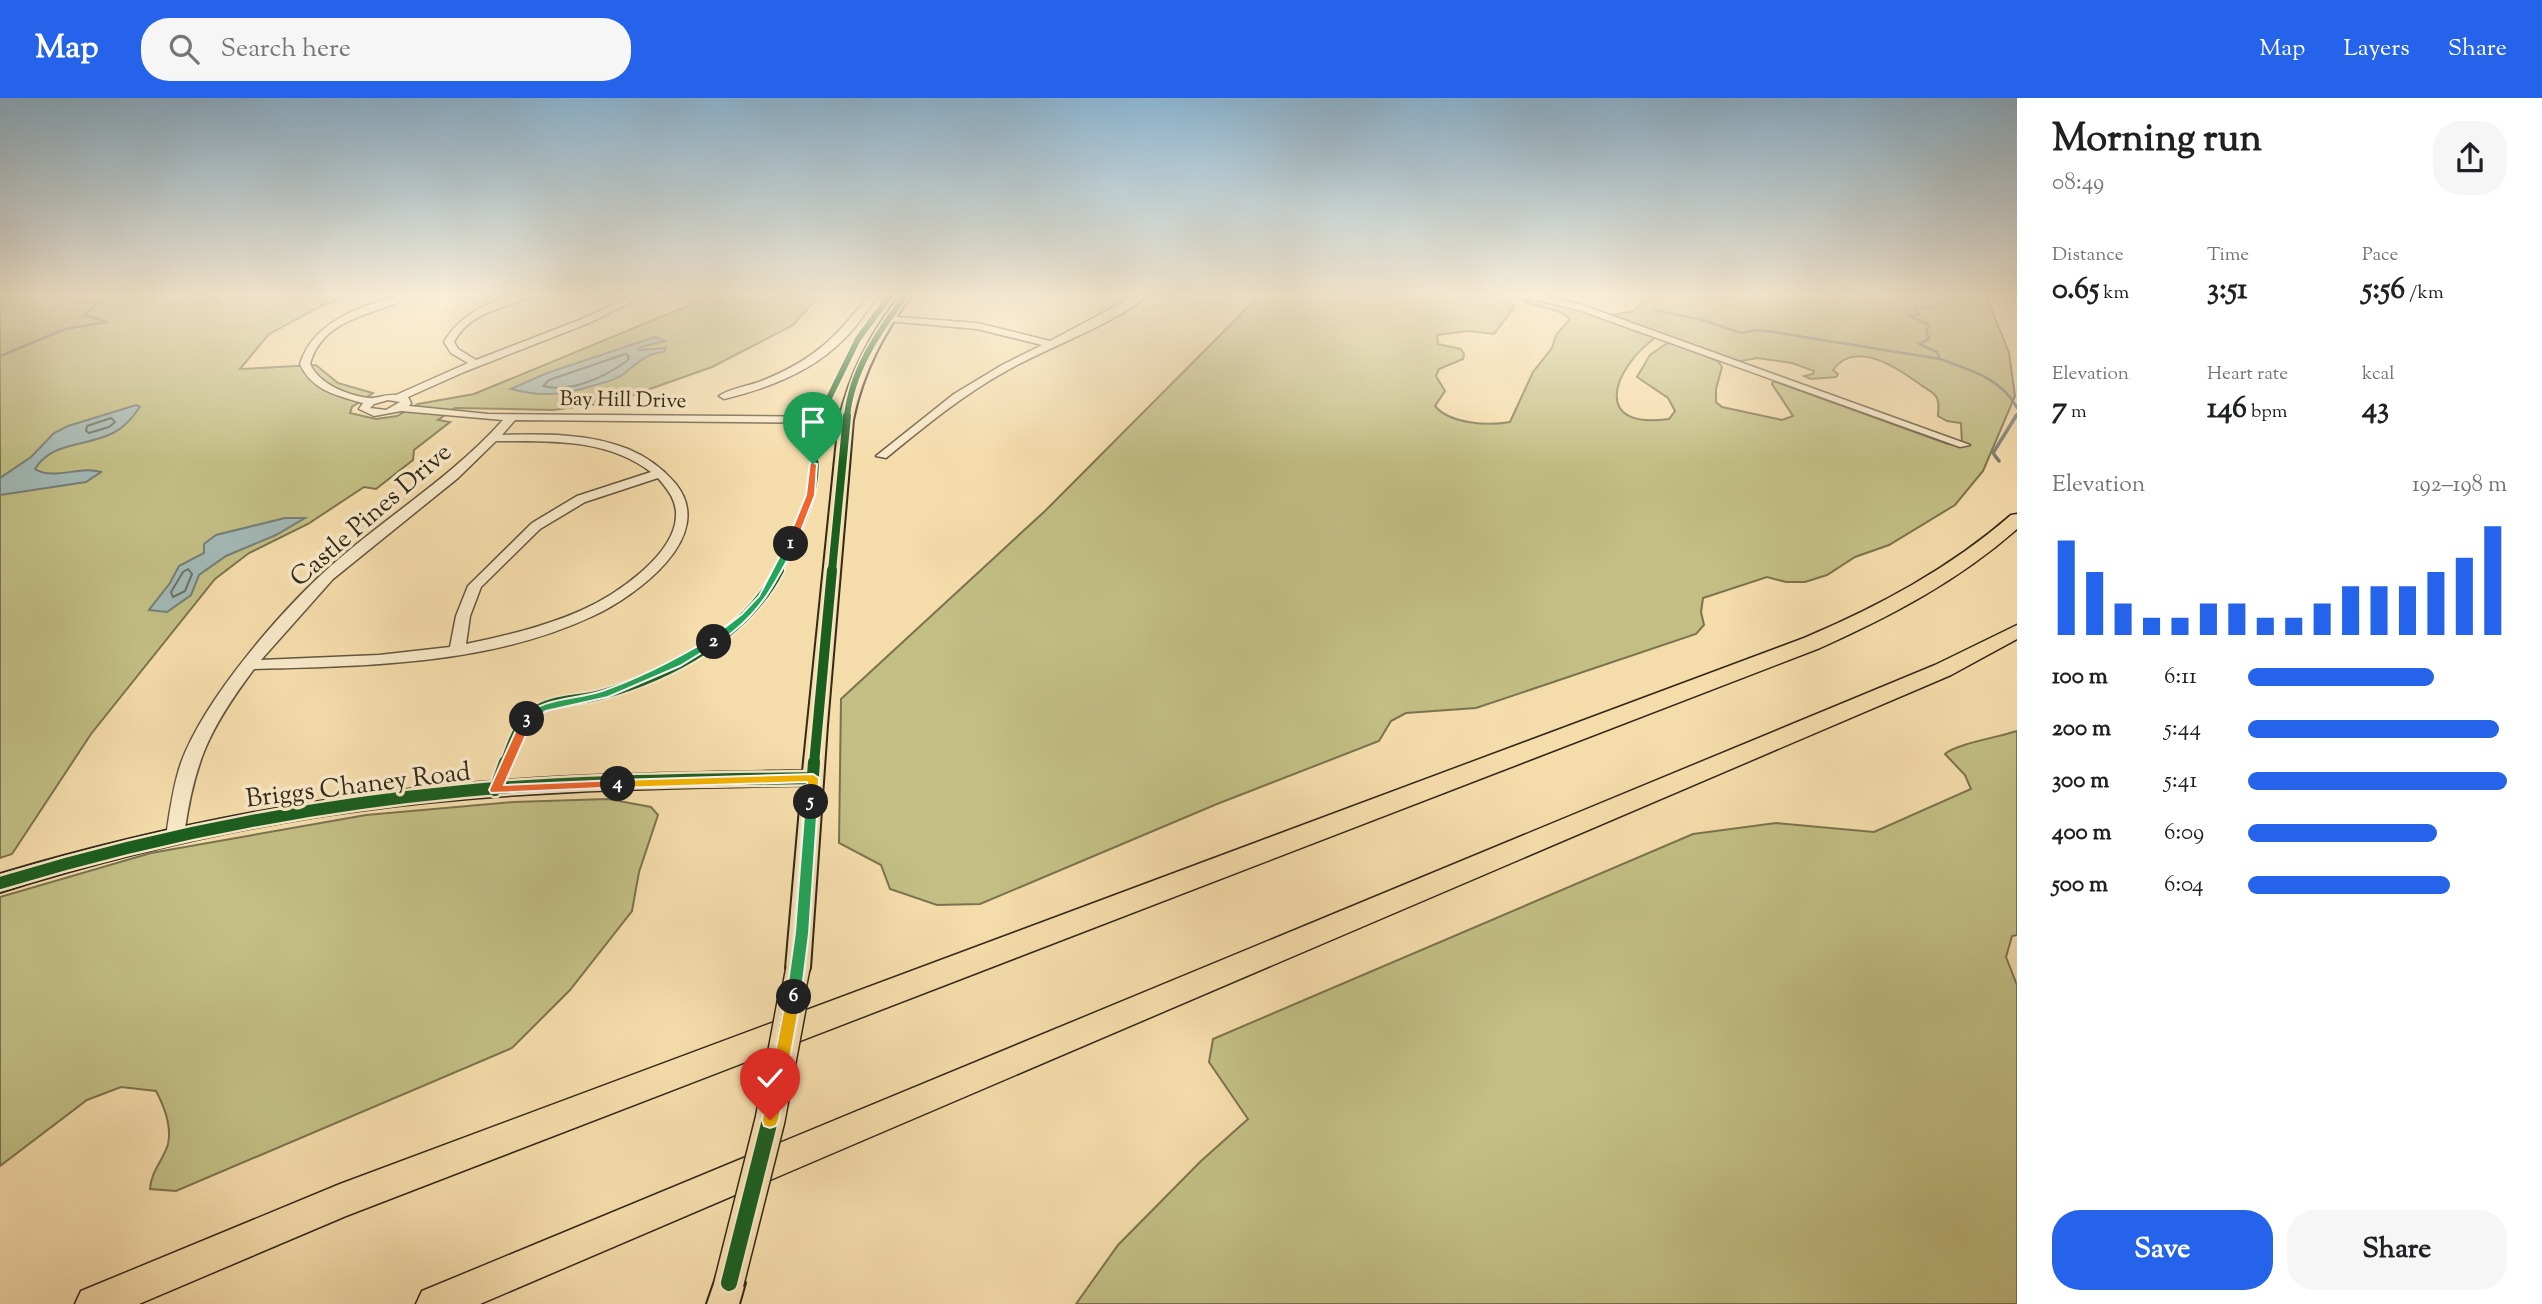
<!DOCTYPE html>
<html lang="en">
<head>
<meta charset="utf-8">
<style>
	body { margin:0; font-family:"Sorts Mill Goudy",serif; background:#f6f6f6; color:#202124; height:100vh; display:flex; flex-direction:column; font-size:26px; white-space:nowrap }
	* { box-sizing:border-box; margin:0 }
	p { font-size:23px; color:#757577 }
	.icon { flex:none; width:38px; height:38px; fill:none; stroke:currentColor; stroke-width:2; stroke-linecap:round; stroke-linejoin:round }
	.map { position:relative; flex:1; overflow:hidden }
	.side { display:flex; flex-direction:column; background:#fff; width:525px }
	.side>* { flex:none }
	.pin { position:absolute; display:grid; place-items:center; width:60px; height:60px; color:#fff; margin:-72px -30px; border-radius:50% 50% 50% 0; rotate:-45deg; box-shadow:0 0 7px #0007 }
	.pin .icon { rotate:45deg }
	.km { position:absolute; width:35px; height:35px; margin:-18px; border-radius:50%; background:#222; color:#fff; font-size:19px; line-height:35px; text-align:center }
	.round { display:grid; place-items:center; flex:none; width:74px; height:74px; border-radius:28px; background:#f6f6f6 }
	.summary { display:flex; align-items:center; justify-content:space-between; height:119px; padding:0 35px }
	h1 { font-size:38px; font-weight:800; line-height:52px }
	.stats { display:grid; grid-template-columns:repeat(3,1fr); gap:10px; height:119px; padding:7px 35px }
	.stats div { display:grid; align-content:center }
	.stats b { font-size:30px; font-weight:800 }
	.stats small { font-size:19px; font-weight:400 }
	.stats p { font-size:19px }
	.chart { height:196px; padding:14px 35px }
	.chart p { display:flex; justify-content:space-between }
	.chart svg { width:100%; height:126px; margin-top:7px; stroke:#2563eb; stroke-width:6 }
	.button { display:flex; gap:14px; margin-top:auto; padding:14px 35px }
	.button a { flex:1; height:80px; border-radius:28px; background:#2563eb; color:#fff; font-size:28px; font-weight:800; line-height:80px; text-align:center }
	.button a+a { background:#f6f6f6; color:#202124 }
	ul { padding:0 35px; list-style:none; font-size:23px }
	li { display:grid; grid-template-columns:112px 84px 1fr; align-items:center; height:52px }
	li i { height:18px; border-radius:9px; background:#2563eb }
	header { display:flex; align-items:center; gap:42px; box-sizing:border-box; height:98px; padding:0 35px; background:#2563eb; color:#fff }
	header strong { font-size:33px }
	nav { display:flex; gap:38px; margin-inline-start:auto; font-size:24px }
	.search { width:490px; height:63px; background:#f6f6f6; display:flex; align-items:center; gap:18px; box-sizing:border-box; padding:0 24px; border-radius:28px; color:#757577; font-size:26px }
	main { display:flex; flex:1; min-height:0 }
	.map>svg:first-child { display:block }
</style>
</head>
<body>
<header>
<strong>Map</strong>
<div class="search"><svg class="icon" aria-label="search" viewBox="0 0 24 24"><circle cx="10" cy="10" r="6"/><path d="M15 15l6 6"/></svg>Search here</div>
<nav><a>Map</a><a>Layers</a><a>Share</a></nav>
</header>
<main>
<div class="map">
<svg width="2017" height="1206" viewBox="0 0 2017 1206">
	<rect width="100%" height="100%" fill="#f5dcab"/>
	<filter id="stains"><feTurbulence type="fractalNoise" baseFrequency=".00286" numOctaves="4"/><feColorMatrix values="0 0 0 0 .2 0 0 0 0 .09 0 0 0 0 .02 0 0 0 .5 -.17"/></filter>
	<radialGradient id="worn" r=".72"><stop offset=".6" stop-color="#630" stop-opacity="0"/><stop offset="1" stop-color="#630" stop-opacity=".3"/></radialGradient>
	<path fill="#c2be84" stroke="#7b734e" stroke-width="2" d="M0,195H359L321,208L269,236L240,271L316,267L338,285L373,295L352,309L350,315L376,321L397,318L418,306L474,296L702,202L708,195H822L793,227L712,269L613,304L553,312L455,310L438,322L450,324L414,352L413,362L376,391L364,389L308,426L249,455L215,481L91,636L12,756L0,760Z
		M1262,195L1504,198L1515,208L1494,236L1468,233L1437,237L1438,246L1461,251L1464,256L1463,261L1439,271L1436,278L1445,293L1435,308C1450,326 1488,328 1510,324L1533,274L1552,250L1556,237L1570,221C1557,209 1540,211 1525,203L1526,201L1555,203L1656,239C1612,271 1591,332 1669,321L1675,313L1668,300L1637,279L1650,257L1669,244L1718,263L1722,269L1716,291V304L1722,309L1782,322L1793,318L1772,286L1773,283L1948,346L1962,347L1961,325L1947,323L1938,318C1938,310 1940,303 1935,297C1931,293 1925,290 1921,287C1900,272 1856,240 1833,272L1838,276L1836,279L1811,281L1804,278L1813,276L1814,273L1792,265L1757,260L1736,264L1611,217L1634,213L1652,195H1985L2009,255L2015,298L1983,373L1955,407L1889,447L1855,459L1827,477L1805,484H1786L1767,479L1703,500L1701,514L1704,527L1696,536L1476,610L1406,615L1391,623L1379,643L1217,706L980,806L937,807L890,791L881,767L839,745L841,601L1045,413Z
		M2017,633V837L2012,838L2006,859L2017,887V1206H1076L1118,1147L1201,1063L1248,1021L1209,964L1213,941L1693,736L1776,725L1874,734L1971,691L1965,677L1945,656C1956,646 1999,639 2017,633Z
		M608,701L651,709L658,717L639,774L632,813L570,892L512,950L176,1093L150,1091C151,1073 163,1063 168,1046C172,1028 164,1008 156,993L121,989L87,1002L0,1068V799L151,755L366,717L513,704Z"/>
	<path fill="#a2b8b5" stroke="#767e77" stroke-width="2" d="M655,239L665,243L641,249L639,252L666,250L664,254C645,255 637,266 622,277C613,283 602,285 592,288C563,297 541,299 511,291L547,275Z
		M136,307L140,309C133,319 124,330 113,335C86,349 52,343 35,371C54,383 81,367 101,374L86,384L0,397V380L31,359L54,335L68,328Z
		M285,420H305L276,437L226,458L199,477L191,497L167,514L149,512L170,485L179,468L204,455V446L216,437Z"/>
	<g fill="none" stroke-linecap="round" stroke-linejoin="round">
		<path stroke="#6b7067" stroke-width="2" d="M625,256L629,258L628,262C605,279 572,295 543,288L549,282Z
			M111,320L115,324L109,329L89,335L86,333L87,328Z
			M188,471L192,476L185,493L173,499L171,494L183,474Z"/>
		<path stroke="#767e77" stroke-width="2.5" d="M1941,195L1936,209L1913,211L1920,217H1908L1929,227L1926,233L1929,241L1919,246L1937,254L1940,261C1968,271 2003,281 2017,310
			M1655,212L1703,222L1741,235L1756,232L1774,234L1940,261
			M0,242V247
			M0,258L65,231L107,224L84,217L99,204H73L84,195
			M2015,319L2017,316"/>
		<path stroke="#767e77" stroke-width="3.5" d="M1999,363L1993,355L2016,318"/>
		<g stroke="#64553e" stroke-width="3">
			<path id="minor" d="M405,195H419C381,217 324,216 310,266C319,286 347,297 368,300C377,301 386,296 396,297L468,265L451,255L444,244C462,213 503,195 538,195C509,212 472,210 454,244L458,251L476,262L582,221L638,195H650L589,225L464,274L408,299L411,305L409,308L488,316L846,319L851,322L846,325L515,322L502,337C544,336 588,335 628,351C647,359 662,370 675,385C719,438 636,498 593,518C489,567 367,568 254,571C209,631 194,664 184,738L181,743H169L166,738C170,713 173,688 181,665C205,599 287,505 340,460C395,413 455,376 503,322L401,313L374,318L359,311L363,305C338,298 311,292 300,266C314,221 364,208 405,195ZM388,302L400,304L386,312L370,310L374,306ZM496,343C550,343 606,340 651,374L577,398L532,425L468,488L456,518L450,549L379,557L261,562L333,481L458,380ZM658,380C667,391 677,402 676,418C675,458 613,499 580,513C543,529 505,538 466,546L470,518L481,489L540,431L585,404Z
				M871,195H880C868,211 857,229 842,243C811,274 766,291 724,301L719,298C730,290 750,288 764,282C816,261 837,238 871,195Z
				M1140,195H1151C1110,229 1054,246 1008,272C964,296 925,328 886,360L876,358L954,296L1002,267L1042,247L977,231L887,223L884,222V218L977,225L1050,243Z
				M1475,195L1537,196L1585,208L1970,347L1960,349L1579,212L1537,202Z"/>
		</g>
		<g stroke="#342819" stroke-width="4">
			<path id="major" d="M902,195H913C884,235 863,273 853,322L827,627L810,870L807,877L798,880L789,877L786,870L802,687C655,690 508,692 362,712C239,728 119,757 0,794V776C152,731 306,700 463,686C576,676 690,675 803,673L839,322C850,274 871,234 902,195Z
				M729,1169L740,1174L745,1185L739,1206H707L718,1174Z"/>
		</g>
		<g stroke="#342819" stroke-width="3">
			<path id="highway" d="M2017,416V431C1958,483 1891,518 1820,550L346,1118L139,1206H75L81,1193L340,1086L1804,540C1879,508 1949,471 2011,417Z
				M2017,527V541L1951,577L480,1206H416L422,1193L1935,567Z"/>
		</g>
		<use href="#minor" fill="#f8e8c8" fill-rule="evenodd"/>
		<use href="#major" fill="#f5dcab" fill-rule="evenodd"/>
		<use href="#highway" fill="#f5dcab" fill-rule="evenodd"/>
		<g stroke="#342819" stroke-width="26" stroke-linecap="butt">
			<path id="major-bridge-far1" d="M791,906L798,870"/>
		</g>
		<g stroke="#342819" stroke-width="32" stroke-linecap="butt">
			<path id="major-bridge" d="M729,1185L770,1022L792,905"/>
		</g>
		<use href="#major-bridge-far1" stroke="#f5dcab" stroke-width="23"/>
		<use href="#major-bridge" stroke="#f5dcab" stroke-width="29"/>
		<g stroke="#f8e8c8" stroke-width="9">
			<path id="cycleway-far4" d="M803,319L828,302L858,241L892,195
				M847,319C851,273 880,231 908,195"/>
		</g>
		<g stroke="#f8e8c8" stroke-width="11">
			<path id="cycleway-far3" d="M778,473C793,444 824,385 812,352C809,344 802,337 797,329L805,318
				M832,473L847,318"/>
		</g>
		<g stroke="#f8e8c8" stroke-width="14">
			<path id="cycleway-far2" d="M505,666C511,649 518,626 533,615C550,601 579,603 600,597C669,578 745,538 779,472
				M814,666L832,472"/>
		</g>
		<g stroke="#f8e8c8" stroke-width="17">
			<path id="cycleway-far1" d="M495,692L505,664
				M0,785C151,739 305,708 463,693C579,682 696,682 813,680
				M791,906L798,870L814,664"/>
		</g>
		<g stroke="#f8e8c8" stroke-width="20">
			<path id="cycleway" d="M729,1185L770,1022L792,905"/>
		</g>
		<use href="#cycleway-far4" stroke="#1b5e20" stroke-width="6"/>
		<use href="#cycleway-far3" stroke="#1b5e20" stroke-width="8"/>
		<use href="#cycleway-far2" stroke="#1b5e20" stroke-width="10"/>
		<use href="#cycleway-far1" stroke="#1b5e20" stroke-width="12"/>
		<use href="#cycleway" stroke="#1b5e20" stroke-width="16"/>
	</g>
	<linearGradient id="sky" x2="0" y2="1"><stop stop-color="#8cb6d4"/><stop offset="0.54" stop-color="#faefd9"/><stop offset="1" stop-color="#faefd9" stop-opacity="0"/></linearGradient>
	<rect width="2017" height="364" fill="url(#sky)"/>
	<path fill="#f0652b" stroke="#fff" stroke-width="2" d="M810,364L817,366L815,397L796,446L791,449L786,446L806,397Z"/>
	<path fill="#22a559" stroke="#fff" stroke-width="2" d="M791,443L796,446C777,481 765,508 734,533C726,539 720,547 710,546V541L742,516L759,498L786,446Z"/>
	<path fill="#22a559" stroke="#fff" stroke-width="2" d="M710,541L719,544L680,568L608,599L546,613L527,625L521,621C541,599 575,602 602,593C640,580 676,561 710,541Z"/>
	<path fill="#f0652b" stroke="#fff" stroke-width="2" d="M527,618L533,621L504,687L618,682L624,686L623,689L491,695L489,692L521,621Z"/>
	<path fill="#f5b400" stroke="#fff" stroke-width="2" d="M813,676L819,680L818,704L811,709L805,704L807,684L618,690L612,686L618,682Z"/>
	<path fill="#22a559" stroke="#fff" stroke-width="2" d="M811,700L818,704L809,835L801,899L794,906L786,899L795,835L805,704Z"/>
	<path fill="#f5b400" stroke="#fff" stroke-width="2" d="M794,893L801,899L779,1022L776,1028L770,1030L764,1028L762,1022L786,899Z"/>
	<g text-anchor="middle" stroke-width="7" stroke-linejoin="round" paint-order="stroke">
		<g font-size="21" fill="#342819" stroke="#f8e8c8">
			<text transform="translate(623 301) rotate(1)" y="7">Bay Hill Drive</text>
		</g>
		<g font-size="26" fill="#342819" stroke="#f8e8c8">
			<text transform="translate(370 416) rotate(-41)" y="9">Castle Pines Drive</text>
			<text transform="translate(358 686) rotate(-7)" y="9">Briggs Chaney Road</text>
		</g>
	</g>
	<rect width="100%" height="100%" filter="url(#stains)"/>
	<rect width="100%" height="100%" fill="url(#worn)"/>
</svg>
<div class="pin" style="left:813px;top:366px;background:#1e9e55"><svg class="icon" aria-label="arrive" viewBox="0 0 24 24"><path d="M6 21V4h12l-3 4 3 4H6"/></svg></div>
<div class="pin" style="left:770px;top:1022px;background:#d93025"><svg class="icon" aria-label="check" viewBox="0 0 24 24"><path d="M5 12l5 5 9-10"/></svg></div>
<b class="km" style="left:791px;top:446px">1</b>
<b class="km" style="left:714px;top:544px">2</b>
<b class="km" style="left:527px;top:621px">3</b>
<b class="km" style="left:618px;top:686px">4</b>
<b class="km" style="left:811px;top:704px">5</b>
<b class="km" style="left:794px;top:899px">6</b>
</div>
<section class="side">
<div class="summary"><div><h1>Morning run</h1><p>08:49</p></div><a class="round"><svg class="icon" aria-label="share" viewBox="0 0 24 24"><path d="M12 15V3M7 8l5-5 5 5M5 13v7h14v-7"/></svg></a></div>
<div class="stats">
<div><p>Distance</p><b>0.65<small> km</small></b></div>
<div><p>Time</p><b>3:51</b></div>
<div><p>Pace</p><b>5:56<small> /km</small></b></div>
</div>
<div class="stats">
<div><p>Elevation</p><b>7<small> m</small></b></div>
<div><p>Heart rate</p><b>146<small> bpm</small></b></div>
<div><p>kcal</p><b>43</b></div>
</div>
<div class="chart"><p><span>Elevation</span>192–198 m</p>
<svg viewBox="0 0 160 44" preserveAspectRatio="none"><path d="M5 44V11M15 44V22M25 44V33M35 44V38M45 44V38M55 44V33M65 44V33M75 44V38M85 44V38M95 44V33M105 44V27M115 44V27M125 44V27M135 44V22M145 44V17M155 44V6"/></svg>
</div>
<ul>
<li><b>100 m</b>6:11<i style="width:72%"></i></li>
<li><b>200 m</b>5:44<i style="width:97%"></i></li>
<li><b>300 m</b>5:41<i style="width:100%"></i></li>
<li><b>400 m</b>6:09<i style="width:73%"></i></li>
<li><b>500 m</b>6:04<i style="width:78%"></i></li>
</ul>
<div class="button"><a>Save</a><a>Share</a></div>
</section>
</main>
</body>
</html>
